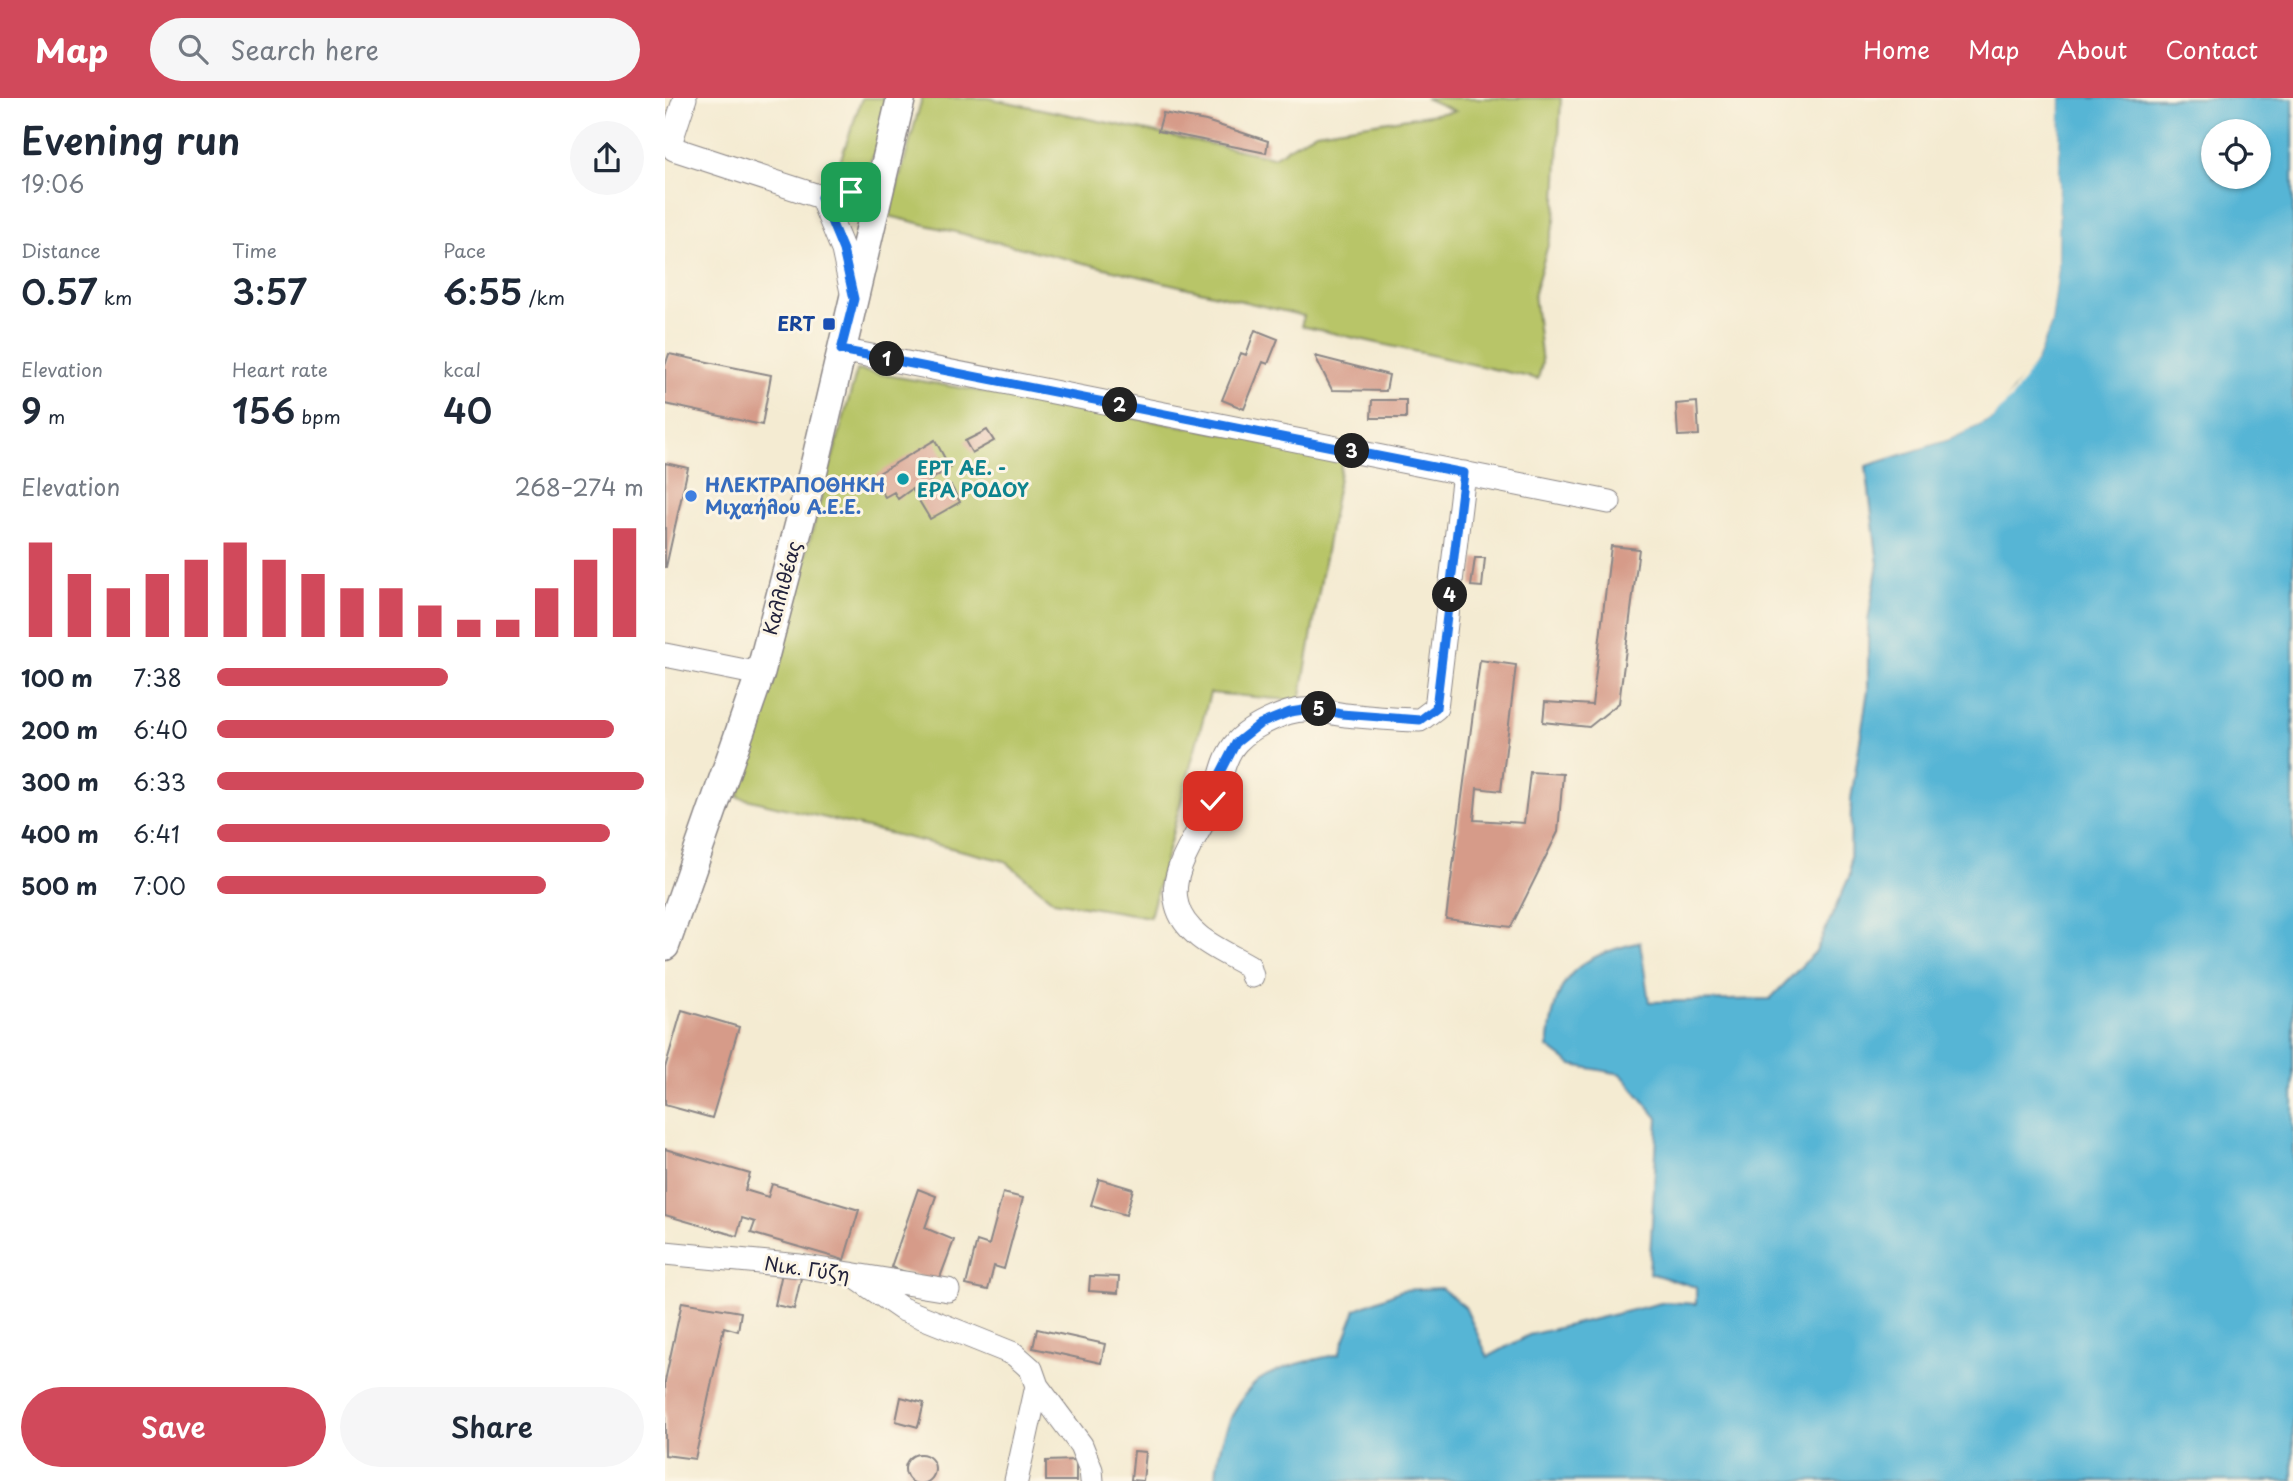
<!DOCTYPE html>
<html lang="en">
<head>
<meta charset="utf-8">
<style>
	body { margin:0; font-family:"Playpen Sans",sans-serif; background:#f6f6f7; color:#1f2937; height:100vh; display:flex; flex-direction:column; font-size:26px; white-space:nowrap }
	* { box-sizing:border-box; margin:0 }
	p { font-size:23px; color:#747a83 }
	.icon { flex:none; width:38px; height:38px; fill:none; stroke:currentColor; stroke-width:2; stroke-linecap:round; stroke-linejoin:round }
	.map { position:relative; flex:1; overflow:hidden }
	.panel { display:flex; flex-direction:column; background:#fff; width:665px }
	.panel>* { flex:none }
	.tools { position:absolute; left:1536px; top:21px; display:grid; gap:14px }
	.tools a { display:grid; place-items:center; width:70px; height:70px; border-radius:50%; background:#fff; box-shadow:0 2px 5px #0004; font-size:35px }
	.pin { position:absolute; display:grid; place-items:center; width:60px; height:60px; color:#fff; margin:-30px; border-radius:14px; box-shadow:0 4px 10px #0006 }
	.km { position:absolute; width:35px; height:35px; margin:-18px; border-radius:50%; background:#222; color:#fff; font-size:19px; line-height:35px; text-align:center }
	.round { display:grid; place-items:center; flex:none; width:74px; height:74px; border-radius:37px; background:#f6f6f7 }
	.headline { display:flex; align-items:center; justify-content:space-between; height:119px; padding:0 21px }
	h1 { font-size:38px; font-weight:600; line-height:52px }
	.figures { display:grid; grid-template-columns:repeat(3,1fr); gap:10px; height:119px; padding:7px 21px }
	.figures div { display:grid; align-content:center }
	.figures b { font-size:35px; font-weight:600 }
	.figures small { font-size:19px; font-weight:400 }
	.figures p { font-size:19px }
	.chart { height:196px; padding:14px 21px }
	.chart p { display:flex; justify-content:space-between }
	.chart svg { width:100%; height:126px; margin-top:7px; stroke:#d1495b; stroke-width:6 }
	.button { display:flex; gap:14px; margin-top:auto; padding:14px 21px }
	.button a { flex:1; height:80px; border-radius:42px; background:#d1495b; color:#fff; font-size:28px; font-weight:600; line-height:80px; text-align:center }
	.button a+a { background:#f6f6f7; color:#1f2937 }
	ul { padding:0 21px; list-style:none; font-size:23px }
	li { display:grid; grid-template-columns:112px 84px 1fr; align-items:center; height:52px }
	li i { height:18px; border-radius:9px; background:#d1495b }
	header { display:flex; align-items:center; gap:42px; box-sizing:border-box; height:98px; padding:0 35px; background:#d1495b; color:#fff }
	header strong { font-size:33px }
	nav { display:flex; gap:38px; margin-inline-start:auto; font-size:24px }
	.search { width:490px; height:63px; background:#f6f6f7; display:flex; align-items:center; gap:18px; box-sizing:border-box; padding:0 24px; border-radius:38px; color:#747a83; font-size:26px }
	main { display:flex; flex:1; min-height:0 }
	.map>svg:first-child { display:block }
</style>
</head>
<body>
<header>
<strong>Map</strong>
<div class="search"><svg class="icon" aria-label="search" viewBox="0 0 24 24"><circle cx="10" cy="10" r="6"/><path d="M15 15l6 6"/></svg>Search here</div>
<nav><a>Home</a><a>Map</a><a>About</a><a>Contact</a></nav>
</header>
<main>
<section class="panel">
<div class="headline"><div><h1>Evening run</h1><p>19:06</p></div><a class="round"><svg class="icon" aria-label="share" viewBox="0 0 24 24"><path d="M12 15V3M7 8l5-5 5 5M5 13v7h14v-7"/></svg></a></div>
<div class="figures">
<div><p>Distance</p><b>0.57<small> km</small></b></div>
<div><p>Time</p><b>3:57</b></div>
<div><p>Pace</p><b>6:55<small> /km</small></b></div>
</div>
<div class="figures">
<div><p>Elevation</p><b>9<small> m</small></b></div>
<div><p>Heart rate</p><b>156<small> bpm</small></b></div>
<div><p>kcal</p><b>40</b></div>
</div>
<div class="chart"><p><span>Elevation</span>268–274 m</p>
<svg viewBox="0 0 160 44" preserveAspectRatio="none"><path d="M5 44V11M15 44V22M25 44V27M35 44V22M45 44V17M55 44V11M65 44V17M75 44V22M85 44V27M95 44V27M105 44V33M115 44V38M125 44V38M135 44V27M145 44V17M155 44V6"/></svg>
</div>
<ul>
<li><b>100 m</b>7:38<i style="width:54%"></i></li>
<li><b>200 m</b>6:40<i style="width:93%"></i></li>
<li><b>300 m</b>6:33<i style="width:100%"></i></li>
<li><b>400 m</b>6:41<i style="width:92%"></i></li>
<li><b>500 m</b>7:00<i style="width:77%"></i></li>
</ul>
<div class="button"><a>Save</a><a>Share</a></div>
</section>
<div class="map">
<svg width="1628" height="1383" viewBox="0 0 1628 1383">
	<rect width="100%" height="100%" fill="#fcf5e5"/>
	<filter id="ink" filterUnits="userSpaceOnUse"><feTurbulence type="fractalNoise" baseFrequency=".0143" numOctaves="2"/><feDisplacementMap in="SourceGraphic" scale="14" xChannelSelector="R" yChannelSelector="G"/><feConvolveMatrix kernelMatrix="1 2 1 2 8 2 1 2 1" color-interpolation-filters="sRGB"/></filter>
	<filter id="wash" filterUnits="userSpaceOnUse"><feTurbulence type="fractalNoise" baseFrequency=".00686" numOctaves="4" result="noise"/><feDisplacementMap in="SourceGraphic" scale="28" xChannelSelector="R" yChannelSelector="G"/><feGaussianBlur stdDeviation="1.57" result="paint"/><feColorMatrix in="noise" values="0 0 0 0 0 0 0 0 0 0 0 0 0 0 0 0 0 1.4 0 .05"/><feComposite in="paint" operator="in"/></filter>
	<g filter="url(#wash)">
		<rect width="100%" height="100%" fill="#f4ebd2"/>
		<path fill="#b8c567" stroke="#6d7451" stroke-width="2" d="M197,0H225C218,26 209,95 169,81Z
			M257,0H323L608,59L651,34L790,13L760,0H896L890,123L869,195L877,265L873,281L636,228L639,218L224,118Z
			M192,272L678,356L635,603L545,595L485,819L389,803L340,763L73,699Z"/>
		<path fill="#57b5d5" stroke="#3c6c88" stroke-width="2" fill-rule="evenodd" d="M1395,0H1628V1383H551C551,1352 565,1311 587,1288C606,1269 649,1262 674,1256L691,1211L737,1192L776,1190L800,1209L823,1259L864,1237L1000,1204L1031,1206V1189L984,1175L993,1020L956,976L907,967L883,949C890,878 907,861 975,844L984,904L1105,901L1151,853L1185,777L1186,701L1203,592V523L1213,466L1201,368L1285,341L1327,321L1372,261L1386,226L1393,171ZM1549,33H1594V79H1549Z"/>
		<path fill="#f4ebd2" d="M1392,0H1395L1393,171L1386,226L1372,261L1351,295L1327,321L1285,341L1198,368L1200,364L1284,337L1325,318L1348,293L1369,259L1382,225L1390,171Z"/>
		<g id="blocks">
			<path fill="#d69b89" d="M498,15L541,23L603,43L601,55L493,33Z
				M590,232L613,241L603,266L598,264L579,311L557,302L576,255L581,257Z
				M4,256L106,277L97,327L0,306V268Z
				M650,258L724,277L721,293L667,292Z
				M707,302H741V320H706Z
				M1032,304L1034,337L1013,338L1011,306Z
				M322,332L329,343L307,355L300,343Z
				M270,342L285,370L264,383L271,397L286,388L295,404L265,421L247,391L233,401L229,394L220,399L207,379Z
				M0,365L23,370L1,469H0Z
				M946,448L974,451L954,605L924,629L878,624L880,604L927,607Z
				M810,460H820L817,489L806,488Z
				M815,562L851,567L836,693L812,690L809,722L859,725L865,674L898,676L893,734L846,829L781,821Z
				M17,912L74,929L47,1020L0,1007V970Z
				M0,1051L85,1076L80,1092L103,1099L107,1086L194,1112L179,1162L86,1135L90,1124L77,1120L72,1138L0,1117Z
				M434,1081L468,1091L461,1117L426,1107Z
				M253,1091L271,1098L260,1130L289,1142L273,1185L226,1169Z
				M338,1095L358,1100L339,1171L329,1168L323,1192L301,1187L312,1143L324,1147Z
				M117,1175L136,1180L129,1211L110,1207Z
				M425,1178L454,1179L453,1195L424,1193Z
				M17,1204L76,1214L73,1233L59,1229L30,1361L0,1357V1283Z
				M372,1231L440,1246L436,1265L368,1250Z
				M236,1299L259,1305L253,1329L231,1323Z
				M469,1353L481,1354L478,1383L466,1382Z
				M240 1371a15 15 0 1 1 30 0a15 15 0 1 1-30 0Z
				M411,1362V1383H381V1363Z"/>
		</g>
	</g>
	<g filter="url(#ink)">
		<use href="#blocks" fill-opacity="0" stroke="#8b8686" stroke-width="2"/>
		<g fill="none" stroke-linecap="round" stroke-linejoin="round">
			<g stroke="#8b8686" stroke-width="25">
				<path id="minor" d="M20,0L6,43L9,51L156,99L186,94L218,75
					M156,99L178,152L188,199
					M176,252L944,404
					M0,557L95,576
					M587,878L584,868C558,853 520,839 512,807C502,772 537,734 548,703C556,684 557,660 572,644C585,630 605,621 622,615C643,608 660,614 680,617C705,619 730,622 755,622L771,610L799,375
					M0,1155L135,1168L283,1192
					M186,1176L237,1211L349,1256L366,1271L372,1288L416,1347L426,1372L427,1383
					M351,1383L372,1288"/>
			</g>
			<g stroke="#8b8686" stroke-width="31">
				<path id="major" d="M0,848L95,576L148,374L236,0"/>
			</g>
			<use href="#minor" stroke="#fff" stroke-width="23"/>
			<use href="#major" stroke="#fff" stroke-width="28"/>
		</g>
	</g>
	<g fill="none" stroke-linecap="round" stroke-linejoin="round" filter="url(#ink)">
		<g stroke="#fff" stroke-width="14">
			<path id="route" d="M186,94L156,99L178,152L189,201L176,252L799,375L771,610L755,622L676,616L652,610L625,614L595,626L571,645L555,676L548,703"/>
		</g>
		<use href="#route" stroke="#1a73e8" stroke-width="9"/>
	</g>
	<rect fill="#1a4fb4" stroke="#fcf5e5" stroke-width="2.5" x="157" y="219" width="14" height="14" rx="3.5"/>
	<circle fill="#0f9aa8" stroke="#fcf5e5" stroke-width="2.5" cx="238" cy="381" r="7"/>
	<circle fill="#3f7fe0" stroke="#fcf5e5" stroke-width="2.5" cx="26" cy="398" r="7"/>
	<g text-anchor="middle" stroke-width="6" stroke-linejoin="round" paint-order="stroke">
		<g font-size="19" font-weight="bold" fill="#164399" stroke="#fcf5e5" text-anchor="end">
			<text x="150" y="233">ERT</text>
		</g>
		<g font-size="19" font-weight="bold" fill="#0d838f" stroke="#fcf5e5" text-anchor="start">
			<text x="252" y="377">ΕΡΤ ΑΕ. -<tspan x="252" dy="22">ΕΡΑ ΡΟΔΟΥ</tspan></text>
		</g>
		<g font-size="19" font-weight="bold" fill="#366cbe" stroke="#fcf5e5" text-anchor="start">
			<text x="40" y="394">ΗΛΕΚΤΡΑΠΟΘΗΚΗ<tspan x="40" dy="22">Μιχαήλου Α.Ε.Ε.</tspan></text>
		</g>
		<g font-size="19" fill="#22223b" stroke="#fcf5e5">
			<text transform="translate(117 490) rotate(-75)" y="7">Καλλιθέας</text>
			<text transform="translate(142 1171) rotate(8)" y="7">Νικ. Γύζη</text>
		</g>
	</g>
</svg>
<div class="tools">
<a><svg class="icon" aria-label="locate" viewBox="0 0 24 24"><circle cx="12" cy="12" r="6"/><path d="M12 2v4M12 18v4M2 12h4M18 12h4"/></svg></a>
</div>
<div class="pin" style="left:186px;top:94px;background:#1e9e55"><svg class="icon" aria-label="arrive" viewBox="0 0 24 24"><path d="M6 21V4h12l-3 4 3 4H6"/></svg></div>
<div class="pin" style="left:548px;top:703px;background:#d93025"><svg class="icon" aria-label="check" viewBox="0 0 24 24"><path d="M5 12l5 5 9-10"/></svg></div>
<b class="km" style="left:222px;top:261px">1</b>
<b class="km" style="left:455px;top:307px">2</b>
<b class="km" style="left:687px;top:353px">3</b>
<b class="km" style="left:785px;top:497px">4</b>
<b class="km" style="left:654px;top:611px">5</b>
</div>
</main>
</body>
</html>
